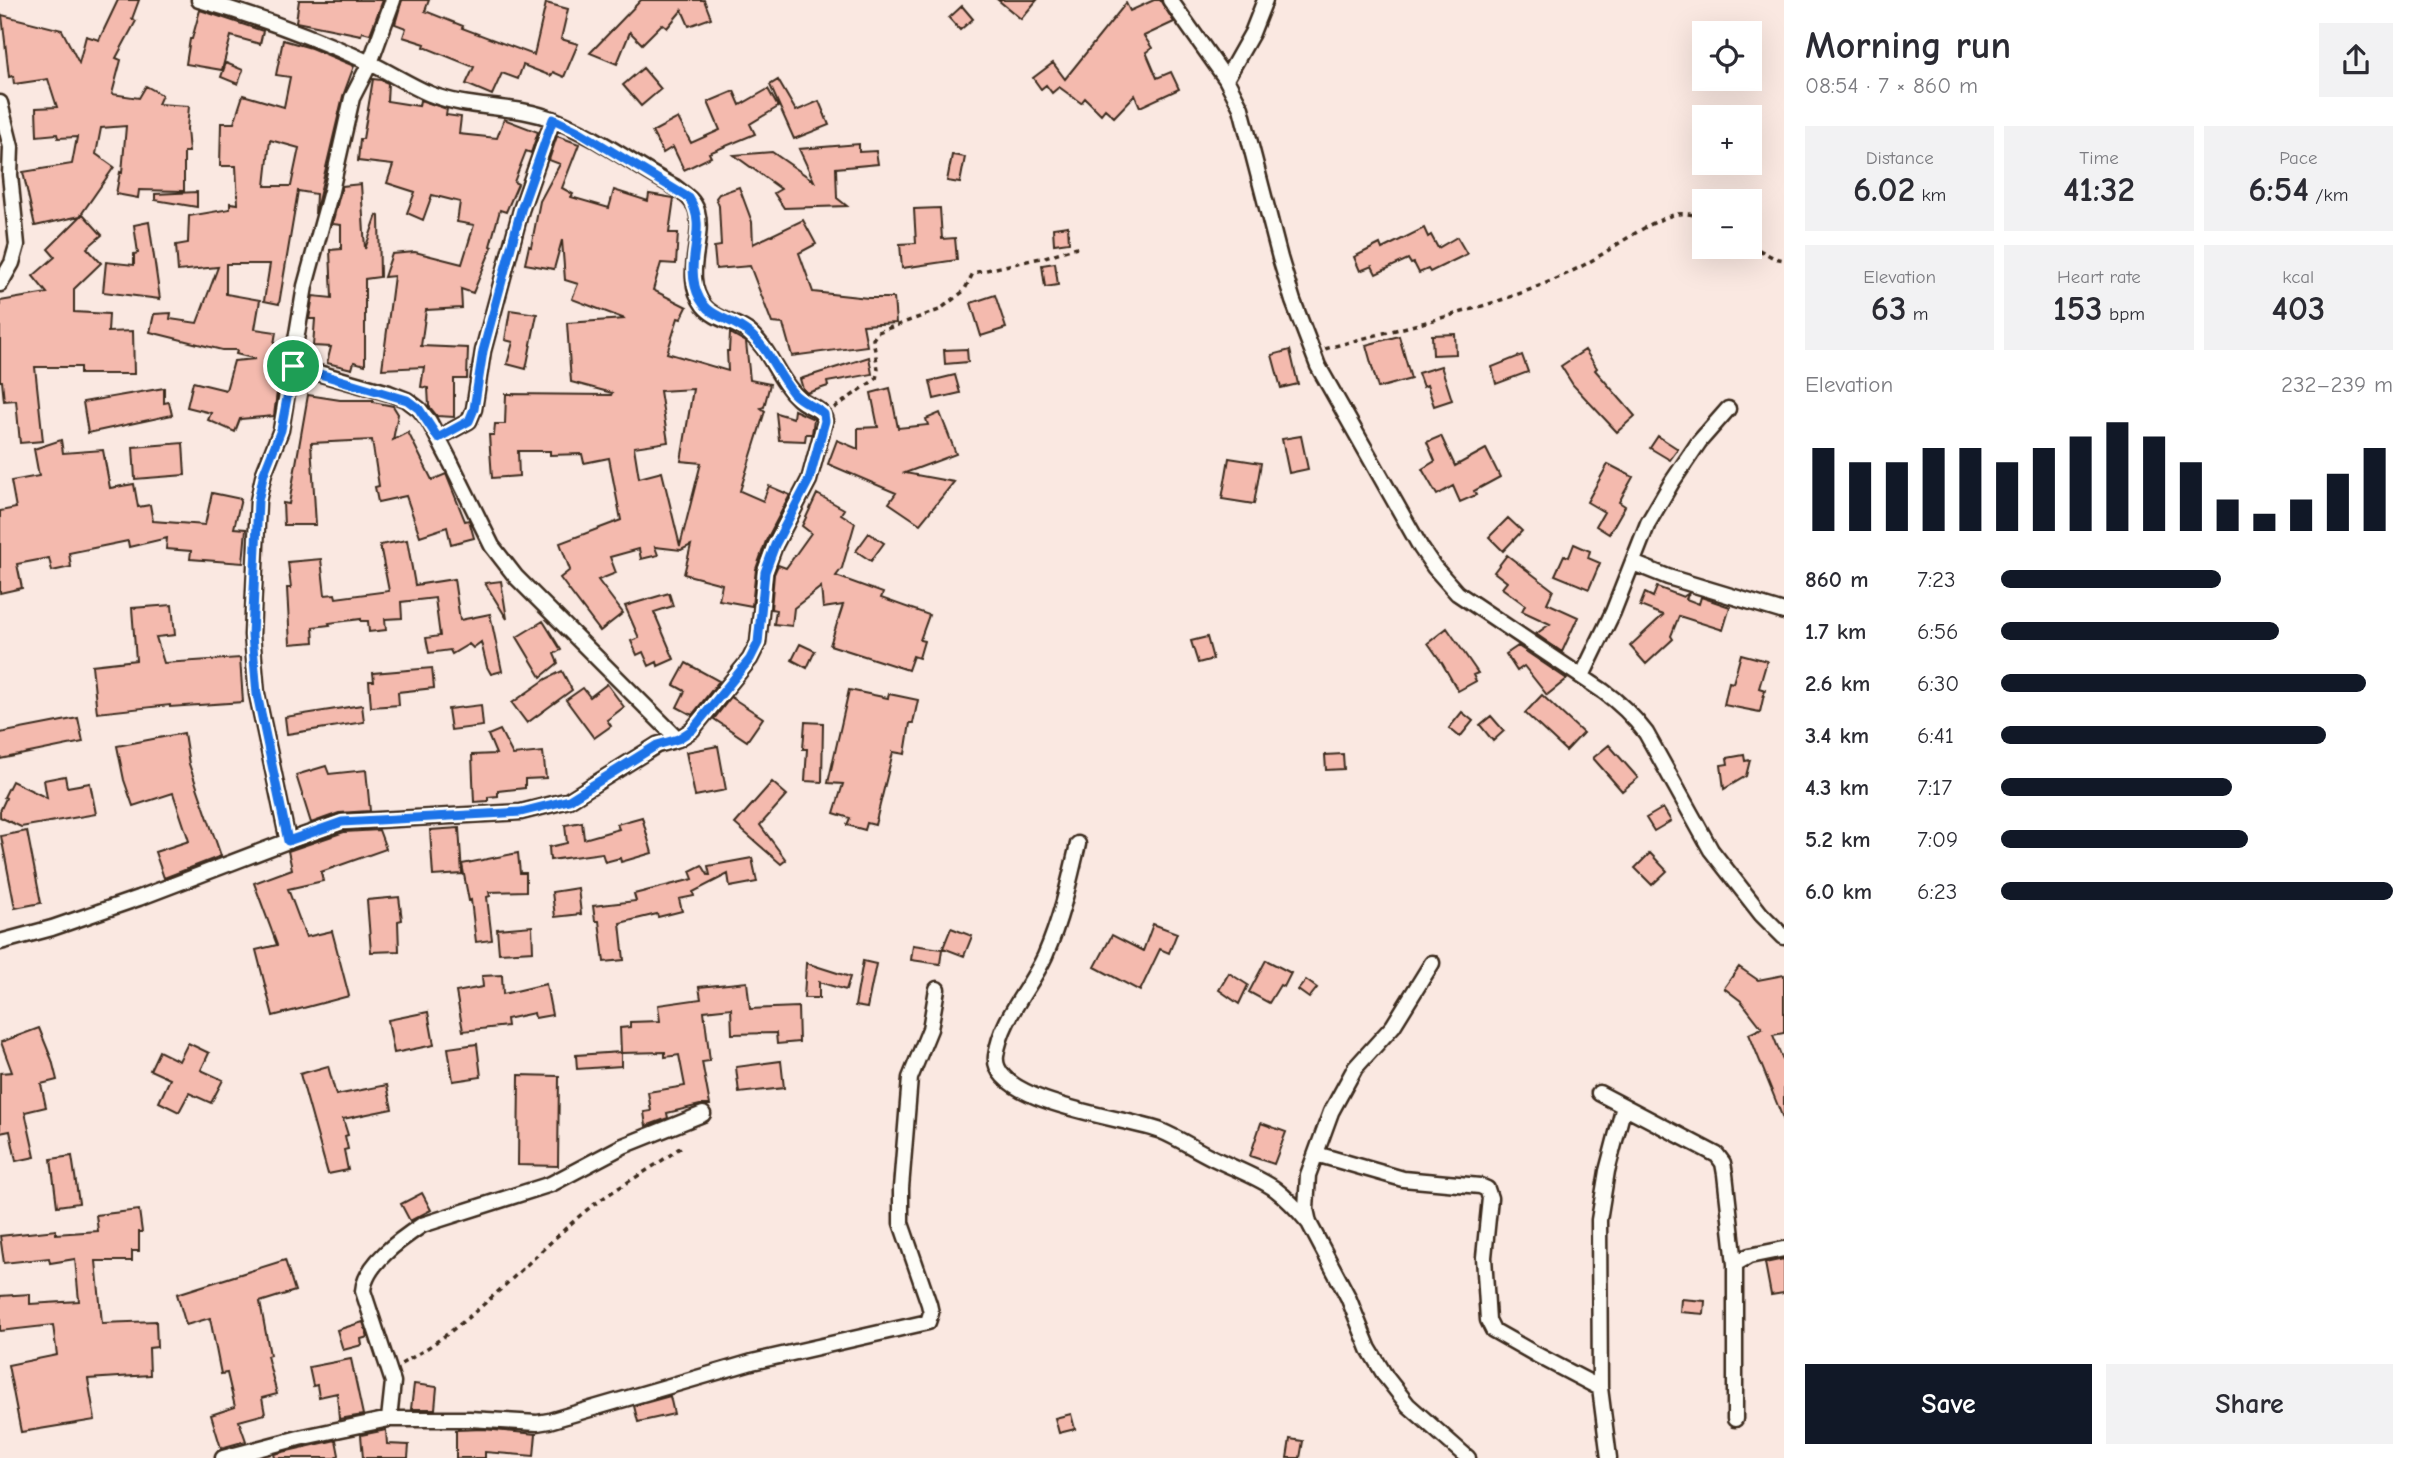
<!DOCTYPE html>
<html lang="en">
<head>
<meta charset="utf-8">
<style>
	body { margin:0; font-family:"Comic Neue",sans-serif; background:#f2f2f3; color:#2b2b33; height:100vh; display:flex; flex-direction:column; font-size:26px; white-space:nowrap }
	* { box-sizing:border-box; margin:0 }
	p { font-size:23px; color:#7c7c81 }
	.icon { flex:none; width:38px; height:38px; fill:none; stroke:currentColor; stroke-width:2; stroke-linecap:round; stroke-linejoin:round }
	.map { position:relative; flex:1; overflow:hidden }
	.side { display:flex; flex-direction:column; background:#fff; width:630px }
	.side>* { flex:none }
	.buttons { position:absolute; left:1692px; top:21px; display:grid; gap:14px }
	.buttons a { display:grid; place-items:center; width:70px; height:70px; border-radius:0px; background:#fff; box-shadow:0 7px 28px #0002; font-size:35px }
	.pin { position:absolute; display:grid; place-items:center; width:60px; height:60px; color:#fff; margin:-30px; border:4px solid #fff; border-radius:50%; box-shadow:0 2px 7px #0007 }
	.round { display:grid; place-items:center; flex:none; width:74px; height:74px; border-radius:0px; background:#f2f2f3 }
	.overview { display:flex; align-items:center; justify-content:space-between; height:119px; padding:0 21px }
	h1 { font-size:38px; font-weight:800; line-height:52px }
	.stats { display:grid; grid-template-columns:repeat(3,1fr); gap:10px; height:119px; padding:7px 21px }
	.stats div { display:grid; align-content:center; border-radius:0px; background:#f2f2f3; text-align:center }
	.stats b { font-size:35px; font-weight:800 }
	.stats small { font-size:19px; font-weight:400 }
	.stats p { font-size:19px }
	.chart { height:196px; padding:14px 21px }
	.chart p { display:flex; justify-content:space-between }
	.chart svg { width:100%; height:126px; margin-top:7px; stroke:#111827; stroke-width:6 }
	.cta { display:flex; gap:14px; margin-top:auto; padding:14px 21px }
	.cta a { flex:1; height:80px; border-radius:0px; background:#111827; color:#fff; font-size:28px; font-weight:800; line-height:80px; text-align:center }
	.cta a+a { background:#f2f2f3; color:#2b2b33 }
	ul { padding:0 21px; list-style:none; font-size:23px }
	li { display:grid; grid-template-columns:112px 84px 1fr; align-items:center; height:52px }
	li i { height:18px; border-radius:9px; background:#111827 }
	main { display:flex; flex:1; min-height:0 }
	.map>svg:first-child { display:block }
</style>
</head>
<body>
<main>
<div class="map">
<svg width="1784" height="1458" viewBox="0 0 1784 1458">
	<rect width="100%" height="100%" fill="#fae8e1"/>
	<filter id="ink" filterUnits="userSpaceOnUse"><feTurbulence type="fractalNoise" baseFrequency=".0143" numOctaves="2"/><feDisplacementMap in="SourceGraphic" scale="14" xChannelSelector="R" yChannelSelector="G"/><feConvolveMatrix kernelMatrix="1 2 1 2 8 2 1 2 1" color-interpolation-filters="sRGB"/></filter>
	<g filter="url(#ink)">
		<path fill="#f4baae" stroke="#3b2a1e" stroke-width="2" fill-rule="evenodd" d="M118,0H139L132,19L136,21L116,58L121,60L112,94L139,98L146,86L162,95L158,104L189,106L187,129L189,152H184V191L139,190L138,198L116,194L120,172L122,173L126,126L101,128L96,154L114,167L80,216L35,226L23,172L72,164L77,137L58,138L57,134L37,136L36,108L57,107L48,79L14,84L13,76L9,77L2,15L62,30L79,63L86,36L99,40Z
			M299,0H383L370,34L362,32L361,35L296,22Z
			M402,0H429L425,11L463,26L462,28L534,55L546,3L568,9L561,39L578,44L564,77L553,72L551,76L523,65L518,79L502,73L492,95L466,84L474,67L424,47L425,44L403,37L406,28L395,24Z
			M641,0H704L711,18L689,26L682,10L667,28L662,24L642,44L630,32L617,64L590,53Z
			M998,0H1037L1021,19Z
			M1154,0H1160L1174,22L1144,36L1152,48L1146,52L1157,78L1171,72L1179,89L1140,107L1135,95L1114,117L1105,109L1101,114L1085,98L1081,103L1059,87L1052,93L1046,85L1041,89L1033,78L1053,63L1065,79L1126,3L1130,11Z
			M962,6L973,19L960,30L949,18Z
			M200,10L263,31L260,44L231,36L222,70L186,64L190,39H192Z
			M283,40L311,48L354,66L343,96L315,214L316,194L298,191L279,304L264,301L270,264H226V294L260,300L255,329L276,332L274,344L283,345L274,416L240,419L235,432L208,420L211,413L187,407L193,382L226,390L234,361L256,359L236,354L237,350H222L150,332L154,314L171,313L170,319L197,323L218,267L178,271L176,245L188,243L189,216L230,209V203L238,204L236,166H220L221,123H234L243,95L284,107L290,77L276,75ZM270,140L299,148L291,186H265Z
			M226,63L243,70L238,84L221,77Z
			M643,68L661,89L641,106L623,85Z
			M373,79L381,80L388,83L387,101L419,106L420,100L447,109L446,115L461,117L459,134L497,138L504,119L538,132L531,153L526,151L514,182L518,184L506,212L500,210L490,246L492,247L473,293L461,289L462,308L426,310L421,346L468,348L467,379H454V417L437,416L429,406L428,388L421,387L424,367L382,369L394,276L384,277L392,254L415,252L462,264L474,225L457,222L460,202L432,195L423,220L407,213L415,192L387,183L393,165L358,161L360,139H363Z
			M778,80L796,111L819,101L829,125L794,139L770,85Z
			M768,89L778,107L750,124L755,134L709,153L711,157L684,170L673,147L663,153L652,132L678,118L691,143L720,130L708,102L734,91L740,105Z
			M557,136L579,144L562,188L573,194L571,197L609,208L614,190L648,201L649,194L674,198L669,233H678L676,264L661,263L653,290L687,307L681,319L678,318L667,353L728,371L727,351H729L730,333L746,342L750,380L770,384L764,407L761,408L765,411L740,491L763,501L769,486L790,495L766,541L756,569L752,606L719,600L722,584L684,574L691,545L681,550L655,547L658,555L641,559L639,549L610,557L616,573L598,580L623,613L600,631L560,578L570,570L560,543L621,520L609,458L584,463L582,454L550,455V451H518L519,476L492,478L489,435H494L495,424H505L506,394L611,395L612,393L571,382L567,323L625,319L572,299L578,284L565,280L562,240L554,269L525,264L529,246L531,247L540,201L560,164L549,160ZM693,389L681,461L701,463L680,546L662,472L639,478L634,447L668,442L660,391Z
			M859,144V152L876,151L878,164L836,168L837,198L847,206L784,208L774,193L781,189L734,155L772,152L814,181L799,149Z
			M952,155L965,157L960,183L947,181Z
			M361,184L365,249L377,215L379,216L380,277L365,279V365L354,362L352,369L327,363L331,347L313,346L315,319H309L313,296L332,298L330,250L341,249V225L332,224L342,186Z
			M739,187L752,222L753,244L803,220L816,244L799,253L813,292L868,298H894L896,323L863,325L867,346L792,356L783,324L772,323L750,266L716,269L714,247L721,246L719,206L716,198L719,194Z
			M197,192V207L155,200V194Z
			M940,208L942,239L955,238L957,260L902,268L900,244L916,243L914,209Z
			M83,214L102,235L87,248L101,263L74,289V312L109,314L108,332L133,331L134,374H80V367H35L43,441L20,443L16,400L4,401L2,381H0V301L47,293L33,276L55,257L48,249Z
			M149,222L160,299L103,292L106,262L134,265V254L138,253L134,225Z
			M1068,226L1069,242L1054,244L1053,228Z
			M1424,228L1428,237L1431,235L1438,248L1457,237L1467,254L1430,272L1428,269L1419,273L1414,263L1411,264L1408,259L1376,274L1372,266L1360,271L1354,257L1380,244L1382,249Z
			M1055,263L1058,285L1045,287L1042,265Z
			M995,295L1006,328L981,336L971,303Z
			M510,310L537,314L526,369L507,364L513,342L505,340Z
			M1455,334L1456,354L1433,355L1432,335Z
			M1399,336L1411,379L1378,388L1366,345Z
			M967,349L968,362L945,364L944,350Z
			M1290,350L1298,384L1281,388L1272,355Z
			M1585,350L1597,368L1595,370L1635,416L1617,432L1573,385L1561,366Z
			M1522,355L1528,372L1496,384L1492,367Z
			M869,357L872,374L827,382L828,386L807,393L803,389L800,379Z
			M1441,366L1452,400L1434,406L1427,385L1423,387L1418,373Z
			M955,375L960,393L934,399L930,381Z
			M164,388V403L169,402L172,415L88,433L83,402Z
			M890,388L898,428L928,425L926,419L940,413L956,454L905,473L954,482L920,524L889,503L896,493L828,464L837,440L858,449V428L878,427L871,393Z
			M308,395L340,400H373V402L393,406L398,414L393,440L408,432L432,480L446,474L465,521L469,520L474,538L451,544L447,527L420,536L406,496L378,502L375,487L379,486L372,440L311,443L316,525H284L283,503L289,504Z
			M794,410L814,419L812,434H806L805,441L779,440L776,413L793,418Z
			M1301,436L1308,469L1289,473L1282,439Z
			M1441,436L1455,466L1486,449L1500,477L1474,491L1476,495L1460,502L1453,486L1437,495L1422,469L1435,461L1427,442Z
			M1658,436L1678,449L1670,460L1650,448Z
			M61,440L63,453L103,450L110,488L134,484L138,507L150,505L153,521L205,525L212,493L241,499L234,528L246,529L243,563L190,559L191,551L166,549L167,538L129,547L128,541L69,553L71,567L52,571L49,558L17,564L22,588L0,593V511L16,508L11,481L39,476L34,449Z
			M183,443L185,475L135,479L133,447Z
			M1229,458L1261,463L1254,504L1222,499Z
			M1608,464L1633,477L1619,502L1625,506L1609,534L1596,526L1604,512L1587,502Z
			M817,494L844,509L841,514L855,523L842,568L836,576L883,593L881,598L929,615L920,640L924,641L919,658L913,656L908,670L830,645L843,605L823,608L821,587L794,608L792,626L774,624L776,610L771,609L774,574L778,565L786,568L811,533L802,526Z
			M1508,518L1522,531L1503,551L1489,537Z
			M869,533L884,543L871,561L856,551Z
			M407,540L415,585L454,579L460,620L490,614L502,671L491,674L487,667L481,642L473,648L469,644L452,654L450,650L429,653L426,638L440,636L435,598L401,602L402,618L385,619L386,630L369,632L368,621H361V619L329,623L330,625L313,627L314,642L290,644L287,588H291L288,562L321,559L325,595L335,594L336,598L389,591L380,545Z
			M1574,544L1590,551L1588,558L1600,563L1589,589L1555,575L1564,555L1569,557Z
			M1507,555L1553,590L1547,603L1578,617L1562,652L1536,634L1550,624L1522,611L1525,605L1502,588L1507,582L1494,572Z
			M501,581L507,619L485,583Z
			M1657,587L1683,597L1689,593L1686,599L1699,604L1701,597L1730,607L1723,630L1679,616L1671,636L1673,639L1646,664L1630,646L1663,615L1640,606L1645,593L1653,597Z
			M669,593L673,606L654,612L674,659L658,666L657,662L649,666L643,652L637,655L631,641L639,638L625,606Z
			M172,605L175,635L156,637L164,663L240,658L243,702L170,707V705L97,713L92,665L136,660L132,608Z
			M543,621L561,650L554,654L558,663L541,677L517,637Z
			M1447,628L1478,673L1473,675L1476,681L1458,691L1442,663L1428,643Z
			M1207,637L1213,659L1198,663L1191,641Z
			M800,644L815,651L807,668L792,660Z
			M1518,646L1567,679L1547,695L1524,666L1517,671L1506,654Z
			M1741,654L1767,661L1759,688L1765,690L1760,712L1724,705L1729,682L1733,683Z
			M686,663L719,681L692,715L677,707L685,691L674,685Z
			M432,668L434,688L398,692L399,705L371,707L369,681H374L373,673Z
			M562,671L572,690L527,723L512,703L546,679Z
			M607,684L624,707L607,720L611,726L594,738L566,700L583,688L590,697Z
			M849,690L888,698L889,694L918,700L913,723H910L905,754L893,752L875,825L867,823L865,830L847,825L850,818L834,813L843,784L828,783Z
			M1542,695L1583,733L1566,751L1525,713Z
			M731,697L763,718L747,741L714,719Z
			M362,705L364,722L287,734L285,717Z
			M481,705L483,726L451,730L448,709Z
			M1462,712L1473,721L1460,737L1449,728Z
			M1491,716L1504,731L1493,741L1480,725Z
			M78,718L83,742L0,759V733Z
			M805,722L823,723L822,782L805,781L807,749H803Z
			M500,730L513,755L543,752L546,778L525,779V788L498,791V796L488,797V801L474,802L472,755L496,754L488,735Z
			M184,733L189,764L221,856L164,878L155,852L189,841L173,793L133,806L124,780L117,746Z
			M1609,745L1638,778L1622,791L1593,758Z
			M718,746L726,790L695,796L686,752Z
			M1343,754L1344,769L1326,770L1325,755Z
			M1744,755L1745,761L1750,760L1746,776L1724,789L1721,765L1728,764L1727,758Z
			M326,766L329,774L366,770L370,811L339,813L311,823L296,775Z
			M65,776L67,787L90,783L96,814L21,827L0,817V811L6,798L4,797L12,781L47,798L44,780Z
			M772,782L787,795L760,825L786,860L781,864L735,824Z
			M1663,808L1671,821L1654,831L1646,818Z
			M642,817L652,853L621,862L620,858L605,862L602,853L550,860L549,847L567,843L565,825L582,822L584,839L619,829L617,824Z
			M459,828L462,874L433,876L430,830Z
			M379,830L386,849L321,872L323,881L288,889L306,937L332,931L349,996L273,1016L256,950L277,945L254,883L292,869L288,851L344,832Z
			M27,831L41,903L15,908L1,836Z
			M518,853L520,873H526V891L489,892L490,896L487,897L492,940L476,942L471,900L469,901L462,864Z
			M1650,853L1667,871L1652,885L1635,868Z
			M752,858L757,882L730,887L728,874L693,892L694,896L679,899L682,911L658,917L657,914L620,923L624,960L604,962L599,921H595L593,906L636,901L634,894L693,879L690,871L702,865L708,875H710L708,866Z
			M578,888L581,914L555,917L552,892Z
			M399,897L402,920L398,921L399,951L371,952L367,900Z
			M1153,924L1177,933L1169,953L1160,949L1140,991L1095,967L1112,935L1143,951Z
			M532,926L533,951L499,953L497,929Z
			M951,928L972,936L964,956L943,948Z
			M913,945L942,949L940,964L911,960Z
			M1266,960L1291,973L1284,987L1280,985L1269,1003L1249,992Z
			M863,961L876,964L867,1008L855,1006Z
			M806,963L850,977L846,990L819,982V998H804Z
			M1739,967L1758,980L1784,975V1033L1773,1035L1784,1063V1121L1749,1034L1762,1028L1741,1001L1724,988Z
			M1229,973L1248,985L1239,1004L1219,990Z
			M502,975L503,994L546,984L552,1015L535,1018L534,1013L506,1019L507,1026L463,1031L456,992L483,987L482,976Z
			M1306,980L1317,988L1309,998L1298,990Z
			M747,982L750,1009L798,1007L799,1042L777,1044L776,1033L732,1034L731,1008L704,1011L710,1061L702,1062L710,1105H700L667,1113L668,1118L646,1126L644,1112L651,1111L648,1092L685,1086L679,1055L665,1057V1052L621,1053V1066L577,1069L576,1055L621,1052L620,1028L630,1027V1022L660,1021L658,1005L701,999L699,987Z
			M428,1012L434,1045L394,1053L388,1020Z
			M39,1028L52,1060L57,1080L41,1084L46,1107L25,1112L35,1157L16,1161L10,1131L0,1133V1073L12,1072L1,1042Z
			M188,1043L209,1053L201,1070L223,1080L211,1103L189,1093L179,1112L159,1102L170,1079L150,1070L159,1051L179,1061Z
			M477,1044L481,1077L453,1081L448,1048Z
			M781,1061L784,1088L739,1093L736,1067Z
			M328,1066L336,1095L387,1085L392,1109L343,1119L348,1135L345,1136L348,1149L344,1150L348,1170L328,1174L300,1074Z
			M519,1075L559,1076L558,1166L518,1165Z
			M1261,1123L1286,1132L1274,1164L1250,1156Z
			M72,1156L79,1203L57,1206L51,1159Z
			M422,1193L431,1210L410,1221L401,1204Z
			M139,1210L142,1232H139V1251H132V1261H96L102,1323L156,1321L157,1347L149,1348L150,1375L88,1379L95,1420L21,1432L8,1365L57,1355L53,1325L0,1331V1296L30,1294V1304L79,1301L75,1259L50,1263L49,1258L4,1263L0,1236L56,1230V1234L98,1231L96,1215Z
			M1784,1259V1293L1771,1295L1765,1263Z
			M285,1260L295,1291L260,1302L270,1355L267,1356L277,1394L262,1398L265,1414L239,1421L246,1441L221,1448L211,1415L235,1407L227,1373L221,1374L210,1318L186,1325L177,1294Z
			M1681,1299L1705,1301L1704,1314L1680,1312Z
			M363,1322L368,1337L361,1339L362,1345L343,1350L337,1330Z
			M351,1359L363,1415L339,1419L337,1393L319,1397L317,1385L313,1386L309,1367Z
			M414,1384L437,1387L435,1409H411Z
			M670,1396L674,1414L638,1422L634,1406Z
			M1071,1414L1075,1429L1059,1433L1055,1418Z
			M483,1429L536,1434L534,1456L485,1452V1458H456V1430Z
			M386,1430L387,1444L409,1445L408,1458H363L361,1435Z
			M1290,1439L1303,1441L1300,1458H1287Z
			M336,1440L339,1455L335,1458H275L274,1454Z"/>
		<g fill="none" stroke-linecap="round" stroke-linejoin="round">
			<g stroke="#3b2a1e" stroke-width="19">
				<path id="minor" d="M1170,0L1226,79L1241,108L1280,258L1293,301L1318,366L1421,548L1434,567L1457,593L1603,691C1620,703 1633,716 1646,733L1711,850L1761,914L1784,937
					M1226,79L1252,33L1265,0
					M0,103L11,147L10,175L17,245L12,263L0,284
					M293,366L389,393L407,400L419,409L429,421L451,463L492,546L516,577L678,739
					M438,438L469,421L474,409L483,351L521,210L553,119
					M1633,563L1668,577L1784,612
					M1582,676L1613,612L1648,523L1672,482L1699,442L1728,409
					M288,841L257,694L252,635L258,501L264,473L281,430L305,286L331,191L352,98L370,63L393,0
					M1078,844C1069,883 1061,919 1045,956C1030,989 1001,1018 996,1056C990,1103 1129,1118 1161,1131C1178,1138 1193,1148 1209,1156C1230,1167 1255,1175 1275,1189C1288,1199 1299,1211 1309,1223
					M0,942L52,928L139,898L288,841L342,822L521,812L569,800L657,745L678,739L692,730L750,659L758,643L765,572L775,545L809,480L825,421C822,406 808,408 798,398C778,380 771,351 750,333C737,322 715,320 704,306C681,275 705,242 697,211C694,200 684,194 675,187C635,166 597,136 554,120C515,104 470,110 430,94C409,85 389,72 368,62C313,37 257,16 199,0
					M1432,963L1393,1026L1355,1068L1331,1112L1308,1175L1306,1209L1309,1223L1348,1297L1369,1349L1386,1377L1408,1405L1468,1458
					M1599,1093L1717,1155L1723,1163L1725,1174L1735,1264
					M1316,1154L1403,1179L1480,1186L1487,1189L1490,1198L1484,1257L1488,1320L1493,1330L1537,1355L1600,1388
					M389,1419L393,1382L363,1291C365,1264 401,1239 422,1225L551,1184L623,1146L703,1114
					M1735,1419V1264L1749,1256L1784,1249
					M223,1458L299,1438L389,1419H469L537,1423L549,1421L752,1362L928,1322L931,1313L929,1304L901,1223V1188L910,1078L930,1029L937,989
					M1609,1458L1600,1388L1599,1220L1607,1171L1624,1106"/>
			</g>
			<path stroke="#3b2a1e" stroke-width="3.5" stroke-dasharray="5 5" stroke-linecap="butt" d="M1750,245L1774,258L1784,260
				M1325,349C1411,324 1506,307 1584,265C1613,249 1642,225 1673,215C1683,212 1695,215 1704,218
				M834,408L876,379L878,369L873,339L878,332L939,310L964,291L973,273L1045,257L1077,247
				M401,1364C468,1327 519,1270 575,1220C607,1191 648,1173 682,1146"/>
			<use href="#minor" stroke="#fdfcf7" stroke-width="14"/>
		</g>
	</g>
	<g fill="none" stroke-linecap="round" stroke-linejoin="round" filter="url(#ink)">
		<g stroke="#fff" stroke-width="14">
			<path id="route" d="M553,119L580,132L689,198C708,227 687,254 695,286C703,319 728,315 749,333C769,349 777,374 793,393C802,403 814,405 824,414L825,421L809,480L775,545L765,572L758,643L750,659L692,730L678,739L657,745L569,800L521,812L342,822L288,841L257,694L252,635L258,501L264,473L281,430L293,366L407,400L419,409L438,438L469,421L474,409L483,351L521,210Z"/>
		</g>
		<use href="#route" stroke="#1a73e8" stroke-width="9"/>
	</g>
</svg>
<div class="buttons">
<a><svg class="icon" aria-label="locate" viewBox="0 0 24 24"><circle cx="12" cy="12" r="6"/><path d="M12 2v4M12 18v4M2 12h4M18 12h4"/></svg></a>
<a>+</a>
<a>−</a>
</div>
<div class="pin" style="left:293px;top:366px;background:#1e9e55"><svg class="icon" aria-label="arrive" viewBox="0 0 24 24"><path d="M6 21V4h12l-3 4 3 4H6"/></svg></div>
</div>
<section class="side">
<div class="overview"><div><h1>Morning run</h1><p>08:54 · 7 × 860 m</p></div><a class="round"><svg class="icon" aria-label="share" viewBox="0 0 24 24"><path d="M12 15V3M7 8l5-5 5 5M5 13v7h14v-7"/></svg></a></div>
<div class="stats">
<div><p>Distance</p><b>6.02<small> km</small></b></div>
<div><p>Time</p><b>41:32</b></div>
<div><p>Pace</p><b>6:54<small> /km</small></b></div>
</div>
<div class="stats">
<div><p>Elevation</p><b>63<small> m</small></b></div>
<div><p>Heart rate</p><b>153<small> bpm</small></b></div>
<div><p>kcal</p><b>403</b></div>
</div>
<div class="chart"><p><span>Elevation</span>232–239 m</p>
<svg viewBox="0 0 160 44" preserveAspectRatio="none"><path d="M5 44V15M15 44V20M25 44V20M35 44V15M45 44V15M55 44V20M65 44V15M75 44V11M85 44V6M95 44V11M105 44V20M115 44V33M125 44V38M135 44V33M145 44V24M155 44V15"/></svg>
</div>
<ul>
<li><b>860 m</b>7:23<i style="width:56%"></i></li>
<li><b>1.7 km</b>6:56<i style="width:71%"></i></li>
<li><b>2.6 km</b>6:30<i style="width:93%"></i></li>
<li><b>3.4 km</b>6:41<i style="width:83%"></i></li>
<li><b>4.3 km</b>7:17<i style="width:59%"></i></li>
<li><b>5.2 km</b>7:09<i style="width:63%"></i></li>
<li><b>6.0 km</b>6:23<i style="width:100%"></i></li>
</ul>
<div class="cta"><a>Save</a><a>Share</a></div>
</section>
</main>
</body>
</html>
